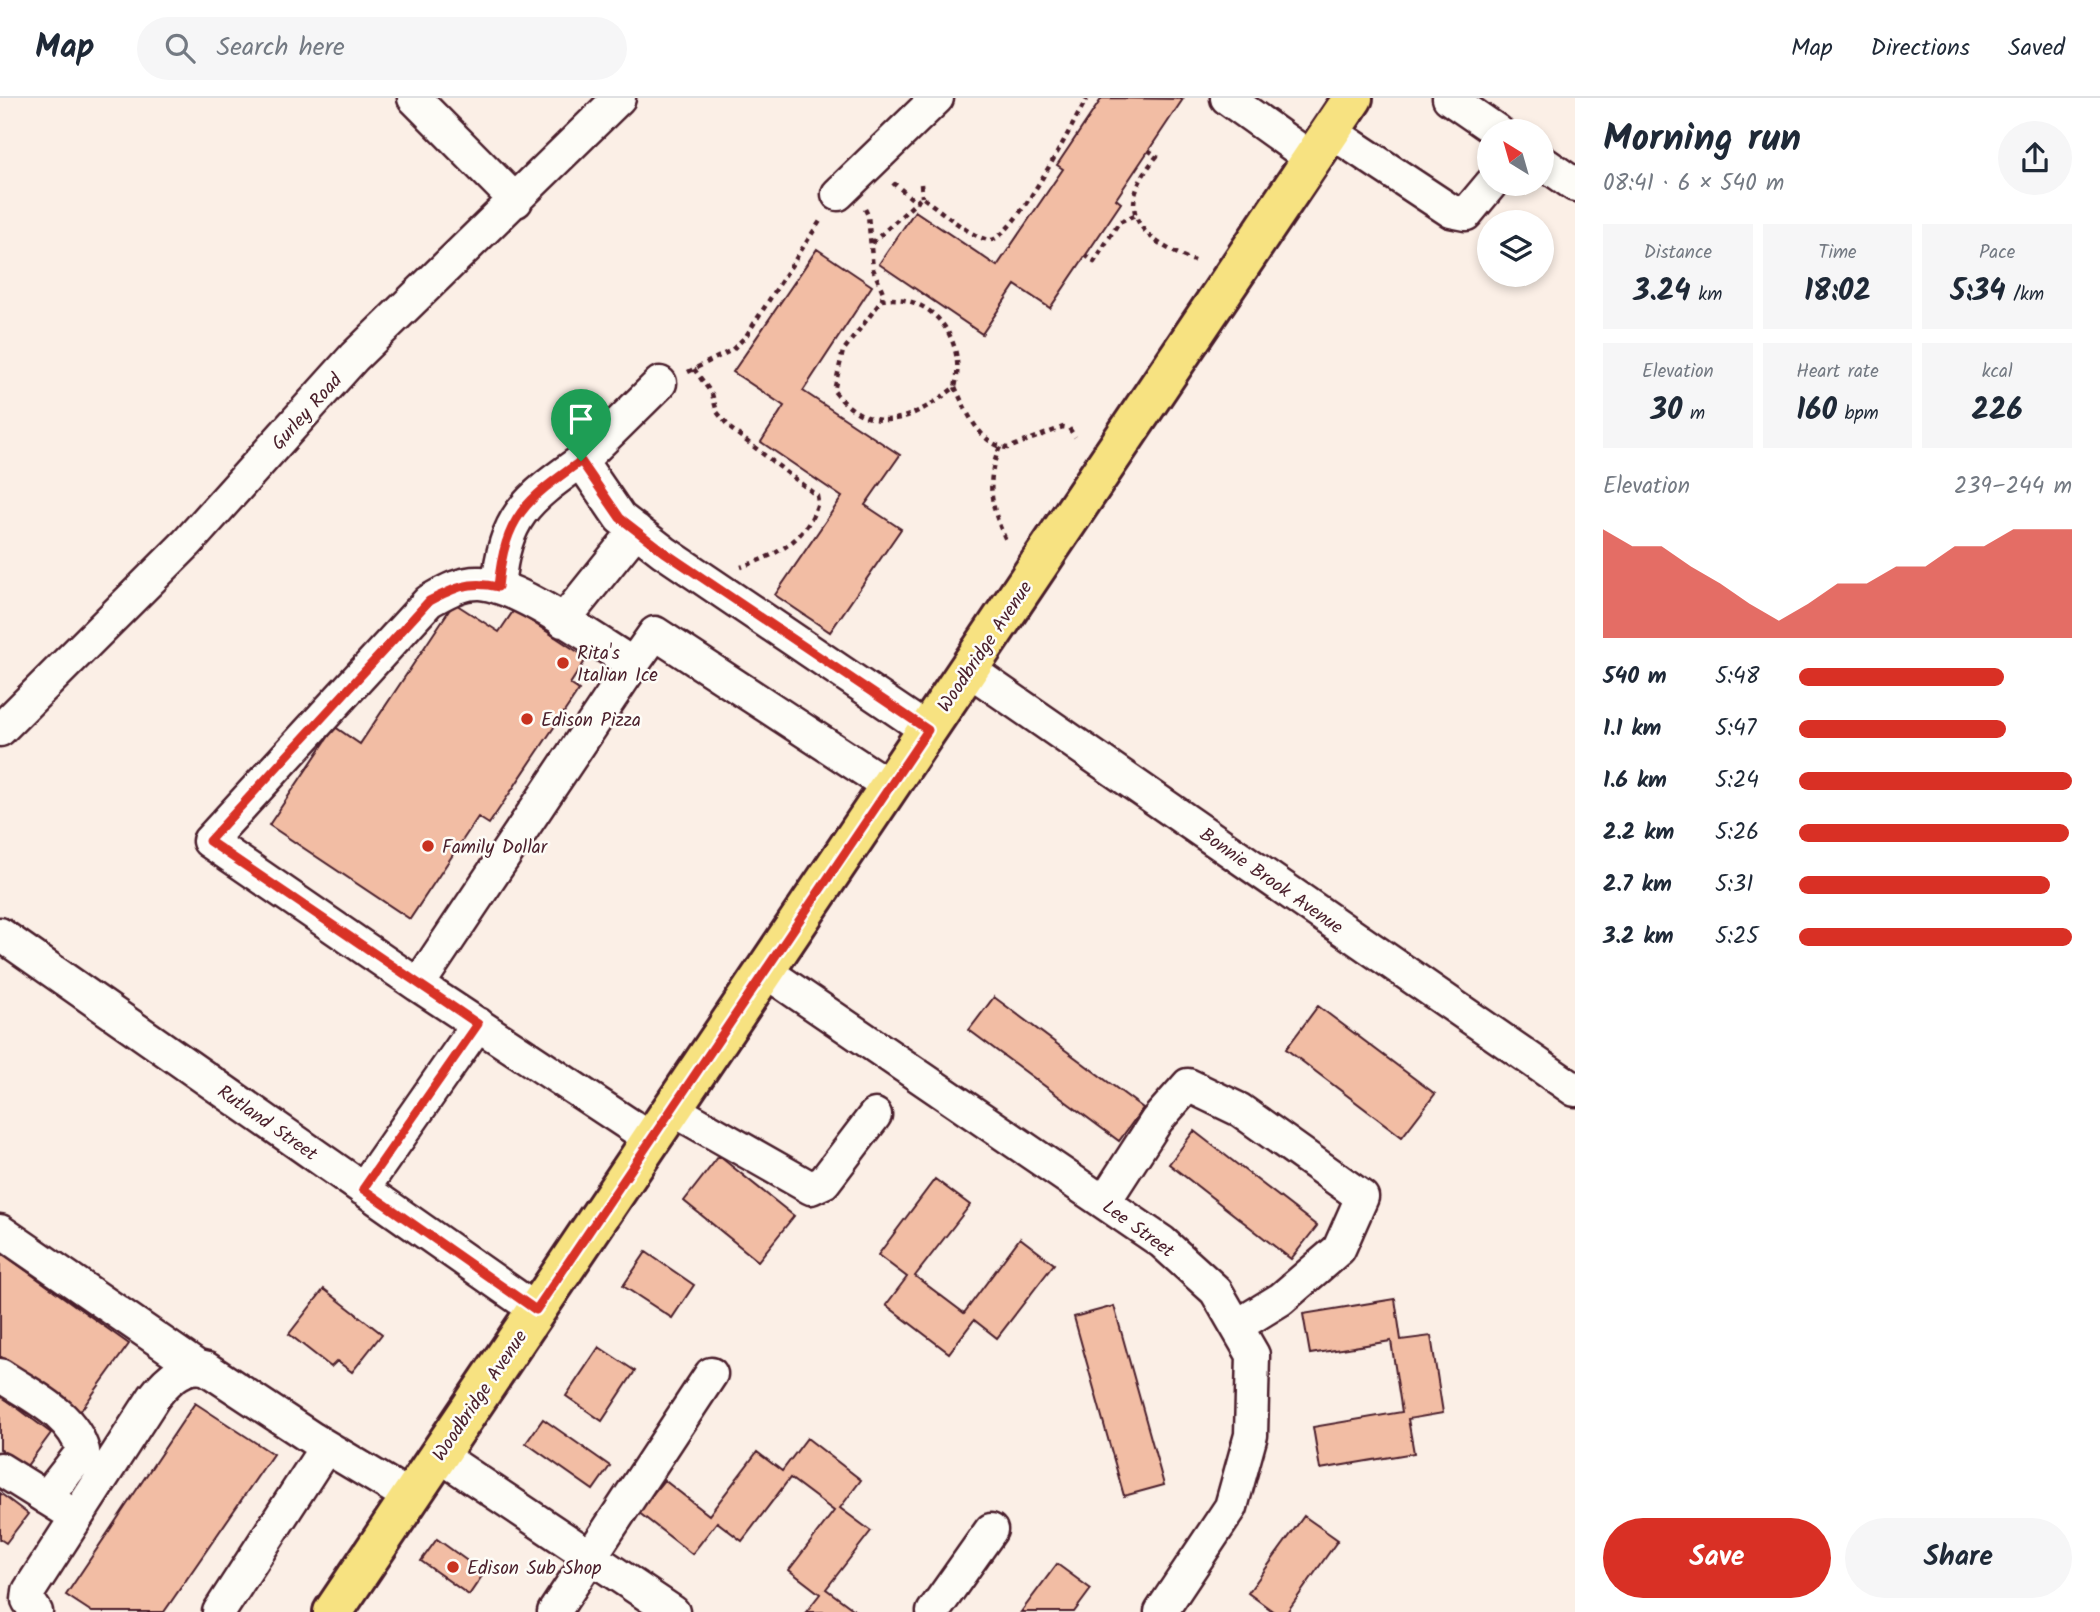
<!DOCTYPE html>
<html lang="en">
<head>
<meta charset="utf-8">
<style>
	body { margin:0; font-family:Kalam,sans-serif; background:#f6f6f7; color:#1f2937; height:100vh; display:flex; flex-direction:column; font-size:26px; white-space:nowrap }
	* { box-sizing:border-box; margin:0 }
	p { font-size:23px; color:#747a83 }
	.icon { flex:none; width:38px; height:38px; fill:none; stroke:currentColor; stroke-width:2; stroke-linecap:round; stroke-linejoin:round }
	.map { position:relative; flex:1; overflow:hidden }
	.sheet { display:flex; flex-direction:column; background:#fff; width:525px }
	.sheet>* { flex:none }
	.needle { width:46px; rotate:323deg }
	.controls { position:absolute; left:1477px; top:21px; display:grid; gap:14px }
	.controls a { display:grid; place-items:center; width:77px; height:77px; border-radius:50%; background:#fff; box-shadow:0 4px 10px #0003; font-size:35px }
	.pin { position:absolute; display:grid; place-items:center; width:60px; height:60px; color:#fff; margin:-72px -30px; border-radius:50% 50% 50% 0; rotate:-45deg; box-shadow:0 0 7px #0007 }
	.pin .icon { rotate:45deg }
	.round { display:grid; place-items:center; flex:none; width:74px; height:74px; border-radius:37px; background:#f6f6f7 }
	.summary { display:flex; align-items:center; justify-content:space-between; height:119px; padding:0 28px }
	h1 { font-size:38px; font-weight:700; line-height:52px }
	.metrics { display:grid; grid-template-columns:repeat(3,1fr); gap:10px; height:119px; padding:7px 28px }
	.metrics div { display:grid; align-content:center; border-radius:0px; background:#f6f6f7; text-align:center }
	.metrics b { font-size:30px; font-weight:700 }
	.metrics small { font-size:19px; font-weight:400 }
	.metrics p { font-size:19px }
	.chart { height:196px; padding:14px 28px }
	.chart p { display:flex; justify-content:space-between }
	.chart svg { width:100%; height:126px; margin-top:7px; fill:#d93025; opacity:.7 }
	.action { display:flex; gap:14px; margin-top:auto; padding:14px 28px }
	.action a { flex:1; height:80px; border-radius:42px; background:#d93025; color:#fff; font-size:28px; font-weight:700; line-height:80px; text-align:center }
	.action a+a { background:#f6f6f7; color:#1f2937 }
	ul { padding:0 28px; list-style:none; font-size:23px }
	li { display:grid; grid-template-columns:112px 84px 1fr; align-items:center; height:52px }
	li i { height:18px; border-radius:9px; background:#d93025 }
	header { display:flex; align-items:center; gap:42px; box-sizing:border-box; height:98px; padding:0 35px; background:#fff; border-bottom:2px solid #e0e1e3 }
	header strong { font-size:33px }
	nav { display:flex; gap:38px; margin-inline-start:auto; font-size:24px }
	.search { width:490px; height:63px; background:#f6f6f7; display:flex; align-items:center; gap:18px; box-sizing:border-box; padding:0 24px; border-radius:38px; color:#747a83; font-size:26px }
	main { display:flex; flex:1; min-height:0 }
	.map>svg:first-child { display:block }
</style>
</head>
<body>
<header>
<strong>Map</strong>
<div class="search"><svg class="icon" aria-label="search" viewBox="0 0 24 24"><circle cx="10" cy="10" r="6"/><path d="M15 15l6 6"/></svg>Search here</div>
<nav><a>Map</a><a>Directions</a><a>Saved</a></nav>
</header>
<main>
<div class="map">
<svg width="1575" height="1514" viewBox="0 0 1575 1514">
	<rect width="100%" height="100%" fill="#fbefe6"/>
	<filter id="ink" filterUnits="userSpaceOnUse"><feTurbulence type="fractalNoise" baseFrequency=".0143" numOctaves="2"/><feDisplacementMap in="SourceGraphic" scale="14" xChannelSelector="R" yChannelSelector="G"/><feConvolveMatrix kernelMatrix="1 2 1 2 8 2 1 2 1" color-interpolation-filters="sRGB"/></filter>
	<g filter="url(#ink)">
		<path fill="#f2bda4" stroke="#4a1f2b" stroke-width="2" d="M1102,0L1183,1L1116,101L1121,105L1050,210L1015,187L982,236L879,166L915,113L997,168L1063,71L1057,67Z
			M817,151L872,188L803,293L900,357L865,407L901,431L830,534L775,497L842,399L761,344L784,308L733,274Z
			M454,505L499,534L514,512L587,560L570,586L579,592L489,726L478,719L410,821L269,727L335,629L360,646Z
			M994,899L1143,1010L1119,1043L969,932Z
			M1318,908L1435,996L1402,1039L1286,951Z
			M1194,1033L1317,1128L1291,1161L1169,1066Z
			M719,1058L794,1118L758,1163L684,1103Z
			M935,1081L970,1107L915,1178L964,1215L1020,1140L1054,1166L997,1240L974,1222L949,1255L886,1207L907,1179L878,1157Z
			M0,1154L129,1246L79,1315L0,1258Z
			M646,1154L694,1187L672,1220L623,1188Z
			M324,1191L382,1236L352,1274L337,1263L331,1269L289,1236Z
			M1395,1201L1401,1242L1431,1238L1443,1315L1408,1321L1414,1355L1320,1371L1313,1329L1402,1314L1391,1243L1310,1256L1303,1216Z
			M1114,1208L1164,1387L1124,1398L1074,1219Z
			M599,1249L635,1273L602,1323L566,1298Z
			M0,1297L51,1335L26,1369L0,1351Z
			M195,1305L273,1356L164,1514H92L66,1497Z
			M543,1321L610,1368L593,1392L526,1345Z
			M807,1340L861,1382L840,1410L871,1433L826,1491L857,1514H806L820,1496L789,1472L834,1413L790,1380L742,1443L717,1424L692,1456L638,1414L664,1382L709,1417L757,1354L782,1373Z
			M0,1395L28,1416L6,1445L0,1441Z
			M1304,1418L1338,1442L1287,1514H1274L1248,1495Z
			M437,1441L484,1475L469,1497L421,1463Z
			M1057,1466L1091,1491L1074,1514H1021Z"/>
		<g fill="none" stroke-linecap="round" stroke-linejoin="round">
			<g stroke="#4a1f2b" stroke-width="37">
				<path id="minor" d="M414,0L516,103
					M1227,0L1312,61
					M1449,0L1497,33
					M1330,33L1451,113L1466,116L1491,86
					M1542,64L1575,87
					M838,96L937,0
					M660,285L581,363L620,420L664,454L927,632
					M498,489C505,418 525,403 581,363
					M563,523L636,432
					M968,571L1575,992
					M0,632L187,445L354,259L619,0
					M0,836L536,1212
					M765,873L1162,1144L1216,1193L1253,1257L1251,1337L1231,1409L1161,1514
					M418,887L209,743L429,503C445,494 461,484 480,485C520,488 597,544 633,566
					M672,1011L811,1090L824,1084L875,1017
					M651,1041L418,887L633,566L655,535L889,688
					M363,1091L478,926
					M1104,1104L1157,1022L1188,987L1240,1012L1362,1099L1339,1151L1281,1201L1237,1228
					M0,1133L196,1268
					M0,1277C31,1298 72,1315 83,1353L46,1400
					M439,1357L673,1514
					M0,1371L64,1411
					M36,1514L28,1502L29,1493L154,1299C167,1282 186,1264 207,1271L313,1341L410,1399
					M219,1514L326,1349
					M554,1514L711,1276
					M933,1514L991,1432"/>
			</g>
			<g stroke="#4a1f2b" stroke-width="44">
				<path id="major" d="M333,1514L1353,0"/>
			</g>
			<path stroke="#4a1f2b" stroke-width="4.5" stroke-dasharray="5 5" stroke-linecap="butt" d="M1148,52L1157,58C1112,112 1138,140 1194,163
				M921,86L922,99
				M893,88L895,86L916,104
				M865,111L868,117L873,171L883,194L882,202L843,253L834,293C872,341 913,322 955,289C967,242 932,194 882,202
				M872,145L922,99C936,109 975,143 991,142C1014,140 1074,24 1087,0
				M1085,157L1094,164L1119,124L1135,117
				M694,271L712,296L717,314L731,331L817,398L818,404C807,442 777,457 741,469
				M688,274L732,252L746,238L822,120
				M955,289C966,312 979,347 1008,350L1063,329L1069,330L1075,339
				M1000,349C985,382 991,411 1006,442"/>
			<use href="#minor" stroke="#fdfcf7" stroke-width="32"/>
			<use href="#major" stroke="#f7e281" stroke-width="38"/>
		</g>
	</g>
	<g fill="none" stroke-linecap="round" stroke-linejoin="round" filter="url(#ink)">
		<g stroke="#fff" stroke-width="14">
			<path id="route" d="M581,363L620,420L664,454L928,632L536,1212L363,1091L478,926L209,743L429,503C454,490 470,482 498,489C505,418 525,403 581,363Z"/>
		</g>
		<use href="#route" stroke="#d93025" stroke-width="9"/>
	</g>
	<g fill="#c8321e" stroke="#fdfcf7" stroke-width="2.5">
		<circle cx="563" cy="565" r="7"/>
		<circle cx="527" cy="621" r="7"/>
		<circle cx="428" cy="748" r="7"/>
		<circle cx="453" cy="1469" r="7"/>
	</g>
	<g text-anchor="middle" stroke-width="5" stroke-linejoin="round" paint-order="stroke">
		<g font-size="19" fill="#4a1f2b" stroke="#fdfcf7">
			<text transform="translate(306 313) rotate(-48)" y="7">Gurley Road</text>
			<text transform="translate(984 548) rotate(-56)" y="7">Woodbridge Avenue</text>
			<text transform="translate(1272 782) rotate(35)" y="7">Bonnie Brook Avenue</text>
			<text transform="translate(268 1024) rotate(35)" y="7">Rutland Street</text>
			<text transform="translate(1139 1130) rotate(36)" y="7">Lee Street</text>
			<text transform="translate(479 1297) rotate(-56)" y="7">Woodbridge Avenue</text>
		</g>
		<g font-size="19" fill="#4a1f2b" stroke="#fdfcf7" text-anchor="start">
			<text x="577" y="561">Rita's<tspan x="577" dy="22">Italian Ice</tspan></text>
			<text x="541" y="628">Edison Pizza</text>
			<text x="442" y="755">Family Dollar</text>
			<text x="467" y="1476">Edison Sub Shop</text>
		</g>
	</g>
</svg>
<div class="controls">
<a><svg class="needle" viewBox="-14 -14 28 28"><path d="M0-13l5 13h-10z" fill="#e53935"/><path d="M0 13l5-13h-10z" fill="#747a83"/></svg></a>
<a><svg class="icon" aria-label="layers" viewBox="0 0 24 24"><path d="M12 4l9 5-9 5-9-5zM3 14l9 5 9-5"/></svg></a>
</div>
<div class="pin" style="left:581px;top:363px;background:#1e9e55"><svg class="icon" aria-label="arrive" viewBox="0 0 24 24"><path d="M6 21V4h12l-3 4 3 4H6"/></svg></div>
</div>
<section class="sheet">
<div class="summary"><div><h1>Morning run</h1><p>08:41 · 6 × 540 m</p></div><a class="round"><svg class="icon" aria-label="share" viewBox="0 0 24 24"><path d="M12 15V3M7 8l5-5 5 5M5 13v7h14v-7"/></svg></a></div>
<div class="metrics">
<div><p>Distance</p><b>3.24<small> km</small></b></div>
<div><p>Time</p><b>18:02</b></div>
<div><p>Pace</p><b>5:34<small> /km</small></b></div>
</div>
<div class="metrics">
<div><p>Elevation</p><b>30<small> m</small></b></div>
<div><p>Heart rate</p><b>160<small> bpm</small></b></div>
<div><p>kcal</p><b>226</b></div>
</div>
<div class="chart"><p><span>Elevation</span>239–244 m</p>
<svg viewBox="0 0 160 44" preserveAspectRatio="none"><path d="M0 44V6L10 12L20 12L30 19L40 25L50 32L60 38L70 32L80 25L90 25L100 19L110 19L120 12L130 12L140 6L150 6L160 6V44z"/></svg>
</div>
<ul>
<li><b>540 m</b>5:48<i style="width:75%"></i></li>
<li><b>1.1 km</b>5:47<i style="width:76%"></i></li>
<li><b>1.6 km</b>5:24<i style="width:100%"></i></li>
<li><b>2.2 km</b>5:26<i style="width:99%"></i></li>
<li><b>2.7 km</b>5:31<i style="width:92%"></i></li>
<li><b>3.2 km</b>5:25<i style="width:100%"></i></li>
</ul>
<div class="action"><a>Save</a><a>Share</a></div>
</section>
</main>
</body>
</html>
